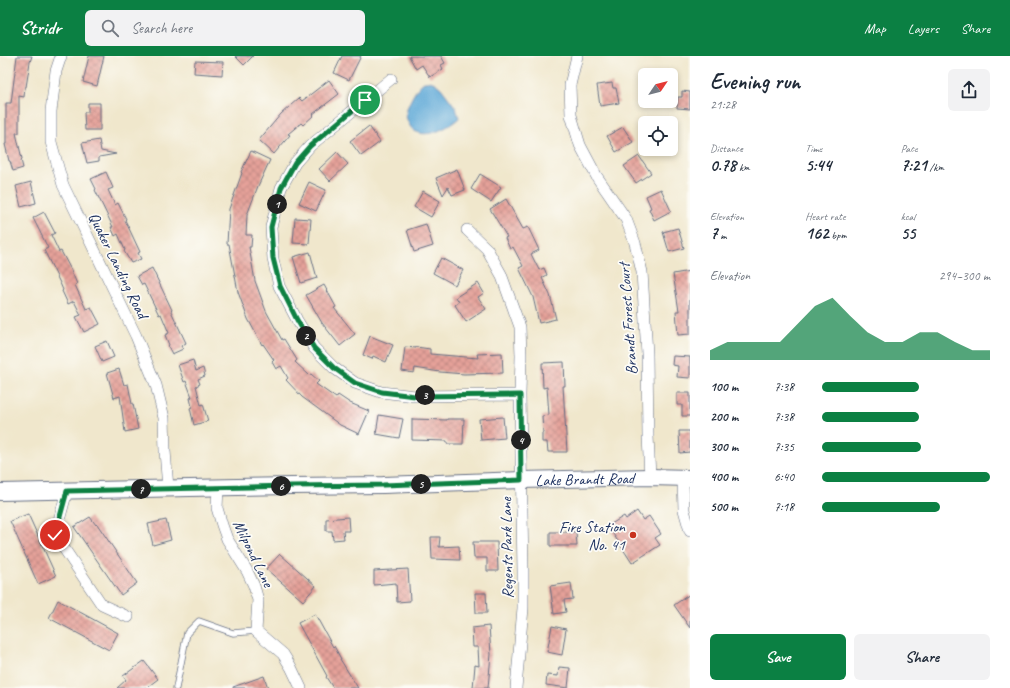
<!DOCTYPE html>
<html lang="en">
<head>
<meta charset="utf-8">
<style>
	body { margin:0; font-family:Caveat,sans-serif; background:#f2f2f3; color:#1f2937; height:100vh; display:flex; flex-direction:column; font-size:15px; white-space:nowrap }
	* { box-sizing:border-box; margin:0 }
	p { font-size:13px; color:#747a83 }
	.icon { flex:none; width:22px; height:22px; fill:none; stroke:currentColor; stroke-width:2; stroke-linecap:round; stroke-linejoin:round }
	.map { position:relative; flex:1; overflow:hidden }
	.sheet { display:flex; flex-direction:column; background:#fff; width:320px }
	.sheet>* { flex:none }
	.needle { width:26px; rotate:55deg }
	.tools { position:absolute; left:638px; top:12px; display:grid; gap:8px }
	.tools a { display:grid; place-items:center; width:40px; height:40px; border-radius:6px; background:#fff; box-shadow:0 2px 6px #0003; font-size:20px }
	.pin { position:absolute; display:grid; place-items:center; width:34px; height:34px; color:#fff; margin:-17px; border:2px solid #fff; border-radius:50%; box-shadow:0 1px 4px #0007 }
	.km { position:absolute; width:20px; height:20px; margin:-10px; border-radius:50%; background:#222; color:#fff; font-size:11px; line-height:20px; text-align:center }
	.round { display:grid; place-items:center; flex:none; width:42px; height:42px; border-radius:6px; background:#f2f2f3 }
	.headline { display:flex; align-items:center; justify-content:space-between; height:68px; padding:0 20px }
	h1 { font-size:22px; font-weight:800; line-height:30px }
	.metrics { display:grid; grid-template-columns:repeat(3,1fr); gap:6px; height:68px; padding:4px 20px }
	.metrics div { display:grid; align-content:center }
	.metrics b { font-size:17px; font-weight:800 }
	.metrics small { font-size:11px; font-weight:400 }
	.metrics p { font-size:11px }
	.chart { height:112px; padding:8px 20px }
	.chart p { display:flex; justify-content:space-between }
	.chart svg { width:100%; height:72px; margin-top:4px; fill:#0b8043; opacity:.7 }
	.action { display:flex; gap:8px; margin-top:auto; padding:8px 20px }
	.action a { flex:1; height:46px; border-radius:6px; background:#0b8043; color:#fff; font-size:16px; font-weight:800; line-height:46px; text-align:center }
	.action a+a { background:#f2f2f3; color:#1f2937 }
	ul { padding:0 20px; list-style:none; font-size:13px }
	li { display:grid; grid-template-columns:64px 48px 1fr; align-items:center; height:30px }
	li i { height:10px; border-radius:5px; background:#0b8043 }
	header { display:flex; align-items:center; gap:24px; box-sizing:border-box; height:56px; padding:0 20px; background:#0b8043; color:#fff }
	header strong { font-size:19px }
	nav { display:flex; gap:22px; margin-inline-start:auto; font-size:14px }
	.search { width:280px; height:36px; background:#f2f2f3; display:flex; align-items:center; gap:10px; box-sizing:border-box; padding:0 14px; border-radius:6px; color:#747a83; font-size:15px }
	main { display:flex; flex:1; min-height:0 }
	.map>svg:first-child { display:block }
</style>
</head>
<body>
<header>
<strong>Stridr</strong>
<div class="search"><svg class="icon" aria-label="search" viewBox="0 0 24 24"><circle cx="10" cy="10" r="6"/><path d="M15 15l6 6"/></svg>Search here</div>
<nav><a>Map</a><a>Layers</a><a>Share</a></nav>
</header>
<main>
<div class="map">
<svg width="690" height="632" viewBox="0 0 690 632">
	<defs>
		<pattern id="building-cross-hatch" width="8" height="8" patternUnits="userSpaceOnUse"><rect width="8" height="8" fill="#e5a199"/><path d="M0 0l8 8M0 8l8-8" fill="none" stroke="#b98480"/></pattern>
	</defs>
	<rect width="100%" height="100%" fill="#fdfcf7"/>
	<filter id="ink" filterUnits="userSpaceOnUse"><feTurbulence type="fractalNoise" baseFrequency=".025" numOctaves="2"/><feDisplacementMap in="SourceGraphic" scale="8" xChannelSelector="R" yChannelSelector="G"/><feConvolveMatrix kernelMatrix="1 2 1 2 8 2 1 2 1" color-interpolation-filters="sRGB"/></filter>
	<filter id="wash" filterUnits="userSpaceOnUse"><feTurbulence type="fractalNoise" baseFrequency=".012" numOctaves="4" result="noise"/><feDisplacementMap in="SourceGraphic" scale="16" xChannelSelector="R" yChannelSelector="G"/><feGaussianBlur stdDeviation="0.9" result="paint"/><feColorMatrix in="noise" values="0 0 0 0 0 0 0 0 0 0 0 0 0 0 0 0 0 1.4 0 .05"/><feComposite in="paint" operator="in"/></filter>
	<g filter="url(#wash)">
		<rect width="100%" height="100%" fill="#f0e7cc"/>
		<path fill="#5fa9d7" stroke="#3d6c9a" d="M430,25L435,27L441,32L456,52L459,62C448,72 421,87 410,70C408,67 406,62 406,58C406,51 417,30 424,26C425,26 429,26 430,25Z"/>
		<g id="blocks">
			<path fill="url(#building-cross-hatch)" d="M17,0H32L30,6L26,31H25L24,41L19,40V77H16L22,103L21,104L23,112L13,115L10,105H9L5,88H6V47H11Z
				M89,0H104L97,30L83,26Z
				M235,0H253L244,9Z
				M342,0H361L349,24L334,17Z
				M409,0H441L445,7L441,9L443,13L430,21L422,9L416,13Z
				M195,5L223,6L222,19L194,17Z
				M329,24L339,38L313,58L314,59L303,69L301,67L288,78L290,79L274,98L259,84L281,58L299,42L302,45Z
				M612,27L613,32H616L619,47L600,50L597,29Z
				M682,35L690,36V53L677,52L678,41H682Z
				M88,47H100V74H85L84,56H88Z
				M369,70L380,86L361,100L350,85Z
				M623,71L633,86L616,96L607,80Z
				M99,84L101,95L116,98L99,101V105L87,107L82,87Z
				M251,95L270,104L258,130L247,159L246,179H252L251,191H249L255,225L266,255L282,284L284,283L297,304L295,306L309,319L311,318L319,325L316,328L336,342L338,339L350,347L369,355L359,378L340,369L302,341L286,324L288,322L281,310L276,313L272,306L274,304L263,288L262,289L248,263L238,236L229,188H227L229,153L242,117L241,116Z
				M337,96L348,108L330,125L319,113Z
				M639,100L651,117L636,127L624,110Z
				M457,113L465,134L452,139L448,131L443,139L436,122Z
				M106,116L113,132L108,134L115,149L118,147L126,163L125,164L140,196L138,197L141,203L131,207L124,195L125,194L118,178L115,180L111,171H113L95,134L96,133L91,123Z
				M480,118L501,131L491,146L471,133Z
				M31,126L36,147L21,151L16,130Z
				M309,126L326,134L316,155L299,147Z
				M661,133L671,155L654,164L649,153L651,152L646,140Z
				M423,135L440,145L431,161L414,151Z
				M506,143L523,173L528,171L539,194L531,198L539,214L544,212L547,219L542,222L550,239L556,263L539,267L533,241L519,212L523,210L513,191L510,193L505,182L507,181L490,153Z
				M44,156L55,177L51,179L59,196L61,195L71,214L77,228L75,229L86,253L91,251L100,268L84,276L76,261L81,259L74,245L68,248L62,235L63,234L60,227L44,194L48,192L33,162Z
				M295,162L311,163L309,188L293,187Z
				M426,168L433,190L414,196L407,174Z
				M678,172L684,192L669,196L663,176Z
				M310,196L317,222L301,227L293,201Z
				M441,202L463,214L455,229L433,217Z
				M152,212L172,254L171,255L186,287L181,290L183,293L172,298L168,290L169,289L165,279L169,277L161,258L159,259L144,228L142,229L137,220Z
				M690,215V278L678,279L676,255H679L673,218Z
				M478,227L484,237L478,241L486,253L466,266L455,249L459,246L456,241Z
				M324,229L336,251L334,252L355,278L340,290L322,267L306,239Z
				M370,280L393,289L386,306L373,300L372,303L363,299Z
				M107,285L114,301L102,306L95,290Z
				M405,291L416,292V291L430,293V298L478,302L477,298L502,297L503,317L464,318L440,316L415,312L414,317L402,315Z
				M673,300L690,301V322L677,321L678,310L672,309Z
				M193,304L196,315L203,312L205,320L198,323L200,328L196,330L201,349L203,348L208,365L194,369L190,352L192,351L190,342L192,341L186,325L184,326L178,309Z
				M564,306L565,330H563L567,396H548L547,386H542V377H543L542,360L549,359L547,331L543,332L542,307Z
				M119,313L124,329L128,328L132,348H133L138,373L125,376L120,340L114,342L107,317Z
				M677,337H690V360H682V349H677Z
				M379,359L403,363L399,382L376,378Z
				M503,361L505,382L481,384L479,363Z
				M412,363L447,364V363H464L463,388H447V385L412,384Z
				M679,375H690V396L680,397Z
				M637,455L643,464L649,460L661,478L655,482L660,489L632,507L608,470L624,460L626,463Z
				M28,458L56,520L38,528L10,465Z
				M90,461L96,469L97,468L137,527L121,539L74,471Z
				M348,461L349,475H343L344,483L333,484L332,475H326V463Z
				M166,464L171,484L153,489L148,468Z
				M550,476H576L577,490H550Z
				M431,481H440L439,491L459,490L460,504L432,503Z
				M473,486H497L498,515H487V502H474Z
				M280,498L316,530L303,545L266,513Z
				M408,513L410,545L397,546L396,527L374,529V515Z
				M571,527L573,543L564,544L566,556L554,558L550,530Z
				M475,537H486L487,557H476Z
				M690,538V572L674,549Z
				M58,544L118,577L109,594L49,562Z
				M315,558L333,591L334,590L341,603H340L358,632H333L326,621L327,620L298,567Z
				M489,570L491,598L488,632H473L475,609L479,610L478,591H473L472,572Z
				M552,570L566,573L562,599L547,596Z
				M144,605L158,623L146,632H117L126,624L123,620Z
				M559,611L570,612L568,632L546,629L547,619L558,620Z
				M264,620L268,632H233V631Z"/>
		</g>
	</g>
	<g filter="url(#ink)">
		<use href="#blocks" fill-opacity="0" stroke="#666f84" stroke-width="1"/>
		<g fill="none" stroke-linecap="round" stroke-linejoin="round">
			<g stroke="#666f84" stroke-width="7">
				<path id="lane" d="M176,632L187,577L199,565L233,577L256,575"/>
			</g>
			<g stroke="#666f84" stroke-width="12">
				<path id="street" d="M61,0L56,15L51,55V86L63,129L136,280L156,329L164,362L165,395L168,432
					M577,0L570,29L571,59L580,89L597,121L626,163L635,187L642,216L647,298L648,380L650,421
					M391,23L310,90L295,107L281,132L271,171L273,203L279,230L297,264L314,292L334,312L355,327L381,336L415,340L520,339
					M467,174L487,193L501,218L520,271L521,300L520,339L523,515V552L516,632
					M683,422L684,454L690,475
					M218,432L217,452L222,469L227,483L247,515L254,530L258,544L256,575L283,598L291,611L301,632
					M67,435L55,479L102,549L128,561"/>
			</g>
			<g stroke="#666f84" stroke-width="18">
				<g id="secondary">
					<path id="s1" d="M0,436L291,430L383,429L521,424L650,421L690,422"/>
				</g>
			</g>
			<use href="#lane" stroke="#fff" stroke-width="5.5"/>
			<use href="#street" stroke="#fff" stroke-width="11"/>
			<use href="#secondary" stroke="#fff" stroke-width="16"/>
		</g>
	</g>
	<g fill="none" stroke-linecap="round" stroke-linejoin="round" filter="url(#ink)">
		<g stroke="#fff" stroke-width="8">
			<path id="route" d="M55,479L67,435L291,430L383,429L521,424L520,339L415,340L382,336L355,327L334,312L314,292L297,264L280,230L273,202L271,171L281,132L295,107L310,90L365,44"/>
		</g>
		<use href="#route" stroke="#0b8043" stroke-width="5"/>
	</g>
	<circle fill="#c8321e" stroke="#fdfcf7" stroke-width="1.5" cx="633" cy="479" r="4"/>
	<g text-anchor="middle" stroke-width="3.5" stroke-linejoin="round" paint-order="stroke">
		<g font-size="16" fill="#1b2f5e" stroke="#fdfcf7">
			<text transform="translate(119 209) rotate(64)" y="6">Quaker Landing Road</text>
			<text transform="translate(627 263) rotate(-94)" y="6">Brandt Forest Court</text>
			<text dy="6" stroke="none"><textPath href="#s1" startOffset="585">Lake Brandt Road</textPath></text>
			<text transform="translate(506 492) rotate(-91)" y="6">Regents Park Lane</text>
			<text transform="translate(254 497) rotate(64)" y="6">Milpond Lane</text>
		</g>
		<g font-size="16" fill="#1b2f5e" stroke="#fdfcf7" text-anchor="end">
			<text x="625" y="476">Fire Station<tspan x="625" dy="18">No. 41</tspan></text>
		</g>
	</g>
</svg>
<div class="tools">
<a><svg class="needle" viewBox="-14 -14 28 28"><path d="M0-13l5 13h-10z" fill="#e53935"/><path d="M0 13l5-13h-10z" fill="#747a83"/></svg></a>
<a><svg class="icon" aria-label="locate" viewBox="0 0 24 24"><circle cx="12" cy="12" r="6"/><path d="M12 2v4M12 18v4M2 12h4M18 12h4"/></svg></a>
</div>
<div class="pin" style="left:365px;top:44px;background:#1e9e55"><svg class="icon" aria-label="arrive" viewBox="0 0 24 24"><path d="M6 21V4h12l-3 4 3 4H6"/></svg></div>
<div class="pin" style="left:55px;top:479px;background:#d93025"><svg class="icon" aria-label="check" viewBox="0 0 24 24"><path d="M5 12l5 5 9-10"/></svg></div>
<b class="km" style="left:277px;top:148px">1</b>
<b class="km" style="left:306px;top:280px">2</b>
<b class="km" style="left:425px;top:339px">3</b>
<b class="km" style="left:521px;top:384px">4</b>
<b class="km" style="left:421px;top:428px">5</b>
<b class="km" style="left:281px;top:430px">6</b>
<b class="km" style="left:141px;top:433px">7</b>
</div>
<section class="sheet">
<div class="headline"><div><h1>Evening run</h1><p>21:28</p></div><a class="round"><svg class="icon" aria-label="share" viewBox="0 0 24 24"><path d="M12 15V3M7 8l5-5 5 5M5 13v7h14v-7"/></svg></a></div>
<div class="metrics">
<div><p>Distance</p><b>0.78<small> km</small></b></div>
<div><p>Time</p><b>5:44</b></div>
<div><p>Pace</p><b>7:21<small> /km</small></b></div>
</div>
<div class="metrics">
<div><p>Elevation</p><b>7<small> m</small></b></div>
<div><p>Heart rate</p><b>162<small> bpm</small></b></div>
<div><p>kcal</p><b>55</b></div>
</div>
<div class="chart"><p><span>Elevation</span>294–300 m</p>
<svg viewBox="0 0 160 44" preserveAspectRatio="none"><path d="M0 44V38L10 33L20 33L30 33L40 33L50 22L60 11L70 6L80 17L90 27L100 33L110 33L120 27L130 27L140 33L150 38L160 38V44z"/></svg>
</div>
<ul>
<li><b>100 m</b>7:38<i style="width:58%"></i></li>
<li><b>200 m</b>7:38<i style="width:58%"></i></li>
<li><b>300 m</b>7:35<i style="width:59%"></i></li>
<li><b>400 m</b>6:40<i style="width:100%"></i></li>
<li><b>500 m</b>7:18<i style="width:70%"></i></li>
</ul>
<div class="action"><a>Save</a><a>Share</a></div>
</section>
</main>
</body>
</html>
